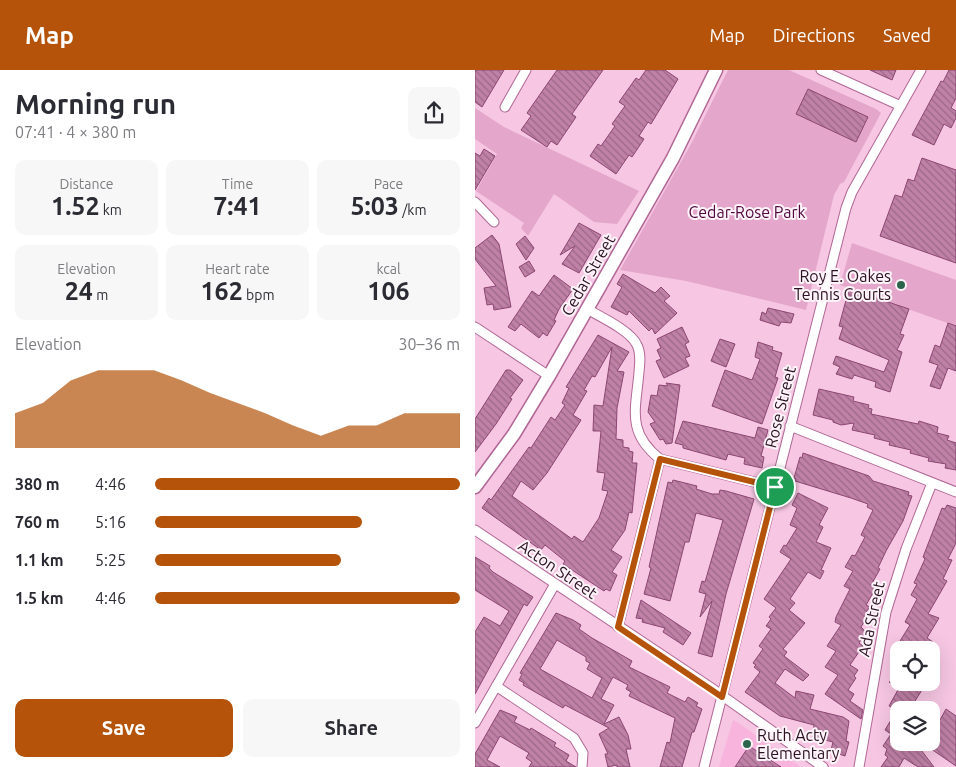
<!DOCTYPE html>
<html lang="en">
<head>
<meta charset="utf-8">
<style>
	body { margin:0; font-family:Ubuntu,sans-serif; background:#f7f7f7; color:#2b2b33; height:100vh; display:flex; flex-direction:column; font-size:19px; white-space:nowrap }
	* { box-sizing:border-box; margin:0 }
	p { font-size:16px; color:#7c7c81 }
	.icon { flex:none; width:28px; height:28px; fill:none; stroke:currentColor; stroke-width:2; stroke-linecap:round; stroke-linejoin:round }
	.map { position:relative; flex:1; overflow:hidden }
	.drawer { display:flex; flex-direction:column; background:#fff; width:475px }
	.drawer>* { flex:none }
	.buttons { position:absolute; left:415px; top:571px; display:grid; gap:10px }
	.buttons a { display:grid; place-items:center; width:50px; height:50px; border-radius:10px; background:#fff; box-shadow:0 5px 20px #0002; font-size:25px }
	.pin { position:absolute; display:grid; place-items:center; width:42px; height:42px; color:#fff; margin:-21px; border:2px solid #fff; border-radius:50%; box-shadow:0 1px 5px #0007 }
	.round { display:grid; place-items:center; flex:none; width:52px; height:52px; border-radius:10px; background:#f7f7f7 }
	.headline { display:flex; align-items:center; justify-content:space-between; height:85px; padding:0 15px }
	h1 { font-size:28px; font-weight:700; line-height:38px }
	.metrics { display:grid; grid-template-columns:repeat(3,1fr); gap:8px; height:85px; padding:5px 15px }
	.metrics div { display:grid; align-content:center; border-radius:10px; background:#f7f7f7; text-align:center }
	.metrics b { font-size:25px; font-weight:700 }
	.metrics small { font-size:14px; font-weight:400 }
	.metrics p { font-size:14px }
	.chart { height:140px; padding:10px 15px }
	.chart p { display:flex; justify-content:space-between }
	.chart svg { width:100%; height:90px; margin-top:5px; fill:#b45309; opacity:.7 }
	.action { display:flex; gap:10px; margin-top:auto; padding:10px 15px }
	.action a { flex:1; height:58px; border-radius:10px; background:#b45309; color:#fff; font-size:20px; font-weight:700; line-height:58px; text-align:center }
	.action a+a { background:#f7f7f7; color:#2b2b33 }
	ul { padding:0 15px; list-style:none; font-size:16px }
	li { display:grid; grid-template-columns:80px 60px 1fr; align-items:center; height:38px }
	li i { height:12px; border-radius:6px; background:#b45309 }
	header { display:flex; align-items:center; gap:30px; box-sizing:border-box; height:70px; padding:0 25px; background:#b45309; color:#fff }
	header strong { font-size:24px }
	nav { display:flex; gap:28px; margin-inline-start:auto; font-size:18px }
	main { display:flex; flex:1; min-height:0 }
	.map>svg:first-child { display:block }
</style>
</head>
<body>
<header>
<strong>Map</strong>
<nav><a>Map</a><a>Directions</a><a>Saved</a></nav>
</header>
<main>
<section class="drawer">
<div class="headline"><div><h1>Morning run</h1><p>07:41 · 4 × 380 m</p></div><a class="round"><svg class="icon" aria-label="share" viewBox="0 0 24 24"><path d="M12 15V3M7 8l5-5 5 5M5 13v7h14v-7"/></svg></a></div>
<div class="metrics">
<div><p>Distance</p><b>1.52<small> km</small></b></div>
<div><p>Time</p><b>7:41</b></div>
<div><p>Pace</p><b>5:03<small> /km</small></b></div>
</div>
<div class="metrics">
<div><p>Elevation</p><b>24<small> m</small></b></div>
<div><p>Heart rate</p><b>162<small> bpm</small></b></div>
<div><p>kcal</p><b>106</b></div>
</div>
<div class="chart"><p><span>Elevation</span>30–36 m</p>
<svg viewBox="0 0 160 44" preserveAspectRatio="none"><path d="M0 44V27L10 22L20 11L30 6L40 6L50 6L60 11L70 17L80 22L90 27L100 33L110 38L120 33L130 33L140 27L150 27L160 27V44z"/></svg>
</div>
<ul>
<li><b>380 m</b>4:46<i style="width:100%"></i></li>
<li><b>760 m</b>5:16<i style="width:68%"></i></li>
<li><b>1.1 km</b>5:25<i style="width:61%"></i></li>
<li><b>1.5 km</b>4:46<i style="width:100%"></i></li>
</ul>
<div class="action"><a>Save</a><a>Share</a></div>
</section>
<div class="map">
<svg width="481" height="697" viewBox="0 0 481 697">
	<defs>
		<pattern id="building-back-hatch" width="6" height="6" patternUnits="userSpaceOnUse" patternTransform="scale(1.25)"><rect width="6" height="6" fill="#c081a7"/><path d="M-1 5l2 2M0 0l6 6M5-1l2 2" fill="none" stroke="#9c6888"/></pattern>
	</defs>
	<rect width="100%" height="100%" fill="#f6c6e2"/>
	<path fill="#f9b4dd" d="M258,650L262,652L326,697H244Z"/>
	<path fill="#e4a7cb" d="M253,0H314L401,39L406,43L369,112L365,114L359,125L331,240L211,211L145,200L216,74Z
		M0,38L29,57L164,121L142,154L119,152L79,124L53,166L46,158L49,153L1,121L22,84L0,69Z
		M377,173L481,210V256L365,215Z"/>
	<path fill="url(#building-back-hatch)" stroke="#8b4672" fill-rule="evenodd" d="M0,0H29L7,37L0,32Z
		M82,0H128L97,44L101,47L82,75L76,71L72,77L46,60L56,46L52,43Z
		M171,0H190L203,9L176,54L173,52L164,66L169,69L157,87L154,85L141,104L115,86L123,74L126,76L140,56L137,54L150,36L144,32L161,8L164,10Z
		M395,0H421L417,10Z
		M474,0H481V28L476,38L481,41V48L476,58L469,54L459,75L437,65L466,11L468,12Z
		M333,19L393,47L381,72L321,44Z
		M9,79L20,86L0,120V83L5,86Z
		M447,88L481,100V193L405,166L420,125L427,127L433,109L439,111Z
		M104,153L126,165L104,203L87,194L100,176L85,185Z
		M17,165L24,174L36,237L19,240L18,234L12,235L9,218L21,216L0,189V178Z
		M50,166L59,178L51,190L41,174Z
		M54,191L60,201L50,207L44,197Z
		M148,204L180,223L186,217L195,226L189,231L202,243L180,264L177,258L174,261L154,241L152,245L136,237L147,217L142,214Z
		M79,205L98,219L84,239L79,250L81,251L72,266L68,263L64,268L46,254L40,261L33,257L57,221L64,226Z
		M374,219L434,239L425,264L429,265L422,280L427,282L415,322L400,317L401,312L379,305L377,309L361,304L365,297L358,294L361,286L409,302L414,290L364,269L368,257L364,256Z
		M293,238L319,244L316,253L306,252L304,256L285,250L287,242L291,244Z
		M473,253L481,256V301L473,298L465,319L455,316L463,295L454,292L460,275L465,277Z
		M207,257L214,272L210,274L215,286L210,288L214,296L189,308L181,291L186,289L182,280L186,278L182,269Z
		M123,265L154,282L142,301L149,302L142,338L141,369L148,370V377L154,378V381L158,382L157,393H162L157,443L154,442L150,460L136,480L147,487L137,502L142,505L135,521L131,519L129,521L88,494L90,491L70,475L66,480L7,438L14,428L16,430L54,377L56,378L76,347L80,350L90,335L87,333L94,318L91,317ZM137,277L128,336L119,335L118,361H126L122,402L130,403L127,420L133,421L124,448L108,472L99,466L97,469L37,426L46,411L58,420L72,403L106,350L98,345L112,321L109,320L117,306L120,307Z
		M245,269L260,274L251,297L236,291Z
		M283,272L298,277L297,280L307,283L300,307L303,308L287,354L237,336L250,300L277,310L285,289L280,287Z
		M31,300H35L48,310L35,328L37,329L21,354L0,382V349Z
		M191,313L205,315L197,373L191,374L188,369L185,370L175,354L180,352L173,342L176,325L182,326L184,315L193,316Z
		M344,319L379,327L378,331L394,335L393,338L397,339L396,344L443,354L444,351L463,357L462,363L474,366L472,370L481,373V400L470,398L471,394L453,391L454,388L435,383L436,380L414,375L415,372L399,368L400,365L377,360L379,353L366,355L358,352V350L338,345Z
		M208,351L280,368L283,357L293,360L286,386L289,387L287,398L269,394L270,388L253,384L251,390L208,378V375L200,373Z
		M328,383L394,406L398,411L434,422L433,425L437,426L428,451L411,481L403,498L405,499L396,515L401,518L391,535L395,537L391,542L393,546L386,557L391,562L384,573L388,576L375,595L383,600L379,606L381,608L373,620L379,624L375,631L388,640L386,649L350,624L363,605L350,597L361,581L352,576L366,555L360,552L361,547L375,519L369,516L378,501L370,497L377,485L380,486L390,467L386,465L398,440L392,437L393,434L376,428L320,411L321,409L319,408L325,387L327,388Z
		M198,410L222,416L221,419L237,424H244L245,420L251,421L279,429L251,524L237,587L223,583L237,531L225,547L231,524L224,522L227,511L230,512L248,450L221,443L214,472H210L195,531L169,524L176,498L174,497L193,412L197,413Z
		M323,423L353,438L344,455L348,457L341,472L356,478L346,500L349,501L345,509L333,502L315,529L320,533L314,540L330,553L308,579L312,582L309,586L334,605L328,611L310,599L300,613L320,628L321,621L339,625L335,639L368,647L374,651L371,671L374,672L370,686L358,682L356,680L358,672L338,667L339,655L305,646L270,622L285,602L279,597L281,595L278,593L288,579L284,576L296,559L291,556L296,549L294,547L301,538L289,529L316,489L305,482L309,475L311,476L322,458L315,455L322,438L317,435Z
		M472,435L481,438V473L473,489L477,490L468,509L472,511L453,544L464,548L452,568L458,572L454,580H428L431,575L425,571L435,555L430,552L442,529L436,525L442,514L439,513L450,489L448,487L467,438L470,439Z
		M0,487L15,496L14,498L18,502L58,527L52,536L49,534L0,624V562L9,547L25,556L34,541L0,520Z
		M166,530L216,563L208,575L188,562L190,558L167,552L168,549L161,548Z
		M81,543L98,550L106,555L104,559L117,568L157,591L154,597L195,617L192,623L210,632L213,627L223,633L221,636L227,639L219,662H217L207,697H185L192,672L195,673L200,648L154,626L156,622L151,619L153,615L138,607L126,629L139,635L129,654L144,647L153,665L156,679H151L155,697H142V695L133,697L130,684H133L124,664L134,658L90,635L88,638L48,615L49,613L44,610L47,604L45,603ZM82,570L111,587V591L115,593L112,599L127,608L117,628L65,599Z
		M414,612H452L440,631L452,640H424V672H440L459,697H443L429,688L424,697H406L413,687L410,685L412,679L408,676L416,664L410,660L422,640L414,636L424,618Z
		M471,639L481,646V696L446,672H456V643L465,650Z
		M25,640L42,647L39,652L55,660L56,658L81,673L79,676L94,685L91,691L101,697H54L57,692L51,688L54,683L25,666L12,690L25,697H0V684Z
		M274,676L306,697H260Z"/>
	<g fill="none" stroke-linecap="round" stroke-linejoin="round">
		<g stroke="#b06795" stroke-width="11">
			<path id="street" d="M346,0L426,36
				M30,37L51,0
				M0,132L19,152
				M112,239C126,247 156,261 162,275C166,283 165,293 164,302C161,339 151,362 185,389L300,417
				M0,257L74,306
				M315,356L481,422
				M0,460L235,617L348,697
				M143,557L185,389
				M21,616L99,668L108,683L107,697
				M0,653L80,514
				M229,697L371,138L377,122L446,0
				M384,697L411,542L431,479L457,413"/>
		</g>
		<g stroke="#b06795" stroke-width="15">
			<path id="secondary" d="M0,417L39,364L74,306L198,88L241,0"/>
		</g>
		<use href="#street" stroke="#fff" stroke-width="9"/>
		<use href="#secondary" stroke="#fff" stroke-width="12"/>
	</g>
	<g fill="none" stroke-linecap="round" stroke-linejoin="round">
		<g stroke="#fff" stroke-width="10">
			<path id="route" d="M185,389L300,417L247,627L143,557Z"/>
		</g>
		<use href="#route" stroke="#b45309" stroke-width="6"/>
	</g>
	<g fill="#2b634b" stroke="#fdf4f9" stroke-width="2">
		<circle cx="426" cy="215" r="5"/>
		<circle cx="272" cy="674" r="5"/>
	</g>
	<g text-anchor="middle" stroke-width="4" stroke-linejoin="round" paint-order="stroke">
		<g font-size="16" fill="#52053d" stroke="#fdf4f9">
			<text x="272" y="148">Cedar-Rose Park</text>
		</g>
		<g font-size="16" fill="#2d1023" stroke="#fdf4f9">
			<text transform="translate(113 205) rotate(-60)" y="6">Cedar Street</text>
			<text transform="translate(305 337) rotate(-76)" y="6">Rose Street</text>
			<text transform="translate(83 499) rotate(34)" y="6">Acton Street</text>
			<text transform="translate(396 549) rotate(-78)" y="6">Ada Street</text>
		</g>
		<g font-size="16" fill="#2d1023" stroke="#fdf4f9" text-anchor="end">
			<text x="416" y="212">Roy E. Oakes<tspan x="416" dy="18">Tennis Courts</tspan></text>
			<text x="282" y="671" text-anchor="start">Ruth Acty<tspan x="282" dy="18">Elementary</tspan></text>
		</g>
	</g>
</svg>
<div class="buttons">
<a><svg class="icon" aria-label="locate" viewBox="0 0 24 24"><circle cx="12" cy="12" r="6"/><path d="M12 2v4M12 18v4M2 12h4M18 12h4"/></svg></a>
<a><svg class="icon" aria-label="layers" viewBox="0 0 24 24"><path d="M12 4l9 5-9 5-9-5zM3 14l9 5 9-5"/></svg></a>
</div>
<div class="pin" style="left:300px;top:417px;background:#1e9e55"><svg class="icon" aria-label="arrive" viewBox="0 0 24 24"><path d="M6 21V4h12l-3 4 3 4H6"/></svg></div>
</div>
</main>
</body>
</html>
